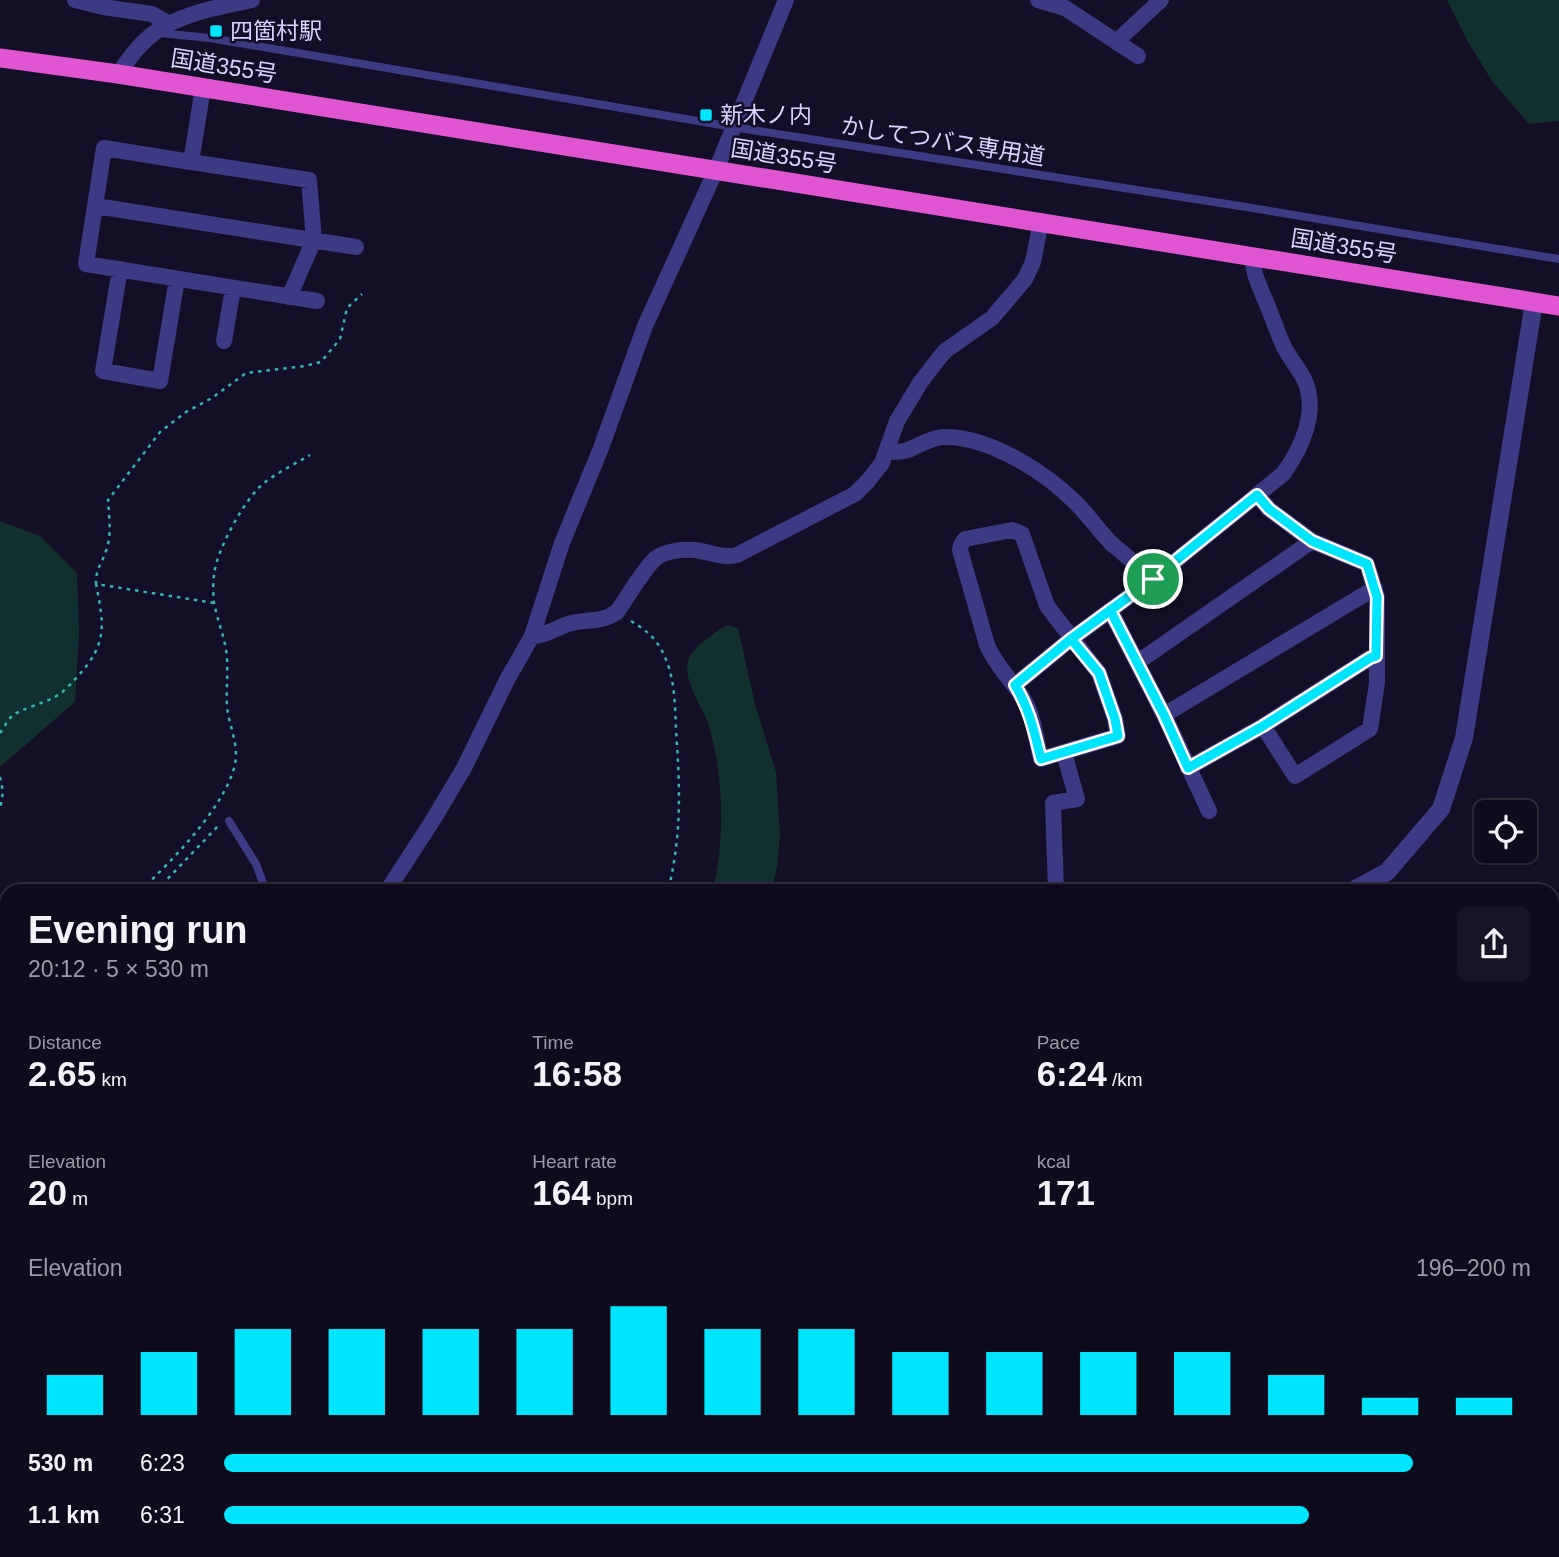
<!DOCTYPE html>
<html lang="en">
<head>
<meta charset="utf-8">
<style>
	body { margin:0; font-family:Arial,"Noto Sans JP",sans-serif; background:#171425; color:#f1f3f6; height:100vh; display:flex; flex-direction:column; font-size:26px; white-space:nowrap }
	* { box-sizing:border-box; margin:0 }
	p { font-size:23px; color:#9b9ba3 }
	.icon { flex:none; width:38px; height:38px; fill:none; stroke:currentColor; stroke-width:2; stroke-linecap:round; stroke-linejoin:round }
	.map { position:relative; flex:1; overflow:hidden }
	.details { position:absolute; left:0px; top:884px; width:1559px; height:674px; display:flex; flex-direction:column; background:#0e0b1c; border-radius:21px 21px 0 0; box-shadow:0 2px 5px #0004,0 0 0 2px #2e2b3b }
	.details>* { flex:none }
	.tools { position:absolute; left:1474px; top:800px; display:grid; gap:14px }
	.tools a { display:grid; place-items:center; width:63px; height:63px; border-radius:10px; background:#0e0b1c; box-shadow:0 2px 5px #0004,0 0 0 2px #2e2b3b; font-size:35px }
	.pin { position:absolute; display:grid; place-items:center; width:60px; height:60px; color:#fff; margin:-30px; border:4px solid #fff; border-radius:50%; box-shadow:0 2px 7px #0007 }
	.round { display:grid; place-items:center; flex:none; width:74px; height:74px; border-radius:10px; background:#171425 }
	.overview { display:flex; align-items:center; justify-content:space-between; height:119px; padding:0 28px }
	h1 { font-size:38px; font-weight:700; line-height:52px }
	.figures { display:grid; grid-template-columns:repeat(3,1fr); gap:10px; height:119px; padding:7px 28px }
	.figures div { display:grid; align-content:center }
	.figures b { font-size:35px; font-weight:700 }
	.figures small { font-size:19px; font-weight:400 }
	.figures p { font-size:19px }
	.chart { height:196px; padding:14px 28px }
	.chart p { display:flex; justify-content:space-between }
	.chart svg { width:100%; height:126px; margin-top:7px; stroke:#00e5ff; stroke-width:6 }
	ul { padding:0 28px; list-style:none; font-size:23px }
	li { display:grid; grid-template-columns:112px 84px 1fr; align-items:center; height:52px }
	li i { height:18px; border-radius:9px; background:#00e5ff }
	.map>svg:first-child { display:block }
</style>
</head>
<body>
<div class="map">
<svg width="1559" height="1557" viewBox="0 0 1559 1557">
	<rect width="100%" height="100%" fill="#130f26"/>
	<path fill="#12302f" d="M1447,0H1559V121L1529,124L1492,81L1468,42Z
		M0,521L40,536L77,573L79,632L75,702L0,767Z
		M727,625L738,628L755,704L776,772L780,836L777,867L773,885L791,891H713C725,837 724,779 709,726C703,706 679,678 690,656C696,645 716,632 727,625Z"/>
	<g fill="none" stroke-linecap="round" stroke-linejoin="round">
		<path stroke="#2fb8b0" stroke-width="2.5" stroke-dasharray="3.5 5" stroke-linecap="butt" d="M214,603L96,584C96,567 101,566 106,551C112,535 109,516 108,500L160,432L186,412L212,398L246,373L305,366L321,362L340,339L347,308L362,294
			M631,621C646,630 657,639 664,655C675,678 675,705 676,730C680,786 682,835 668,891
			M0,733C4,728 8,719 13,715C20,710 43,703 53,698C63,693 71,684 78,676C108,643 104,625 96,584
			M0,777L3,792L0,810
			M140,891C171,862 226,806 235,764C239,745 229,725 227,707C226,690 228,675 227,659C226,639 217,621 214,602C213,594 213,583 214,575C216,551 245,498 264,483C278,472 295,464 310,455
			M156,891L219,825
			M0,1066L7,1061
			M1016,1550L1017,1557
			M1173,1557L1176,1550"/>
		<path stroke="#3d3a85" stroke-width="8" d="M159,33L210,38L733,127L1240,206L1559,259
			M229,821L256,864L266,891
			M0,1096L7,1082"/>
		<path stroke="#3d3a85" stroke-width="16" d="M75,0L103,7L152,14L169,24
			M1038,0L1065,8L1138,56
			M1116,42L1161,0
			M118,74C129,59 139,44 154,33C181,13 220,7 252,0
			M203,88L191,162L104,148L86,264L317,301
			M191,162L309,180L314,240L289,297
			M96,206L356,247
			M120,269L103,371L160,381L177,279
			M224,341L233,288
			M887,451C893,452 902,452 908,450C920,445 930,438 943,437C989,436 1045,472 1076,503C1089,516 1099,531 1112,544C1126,556 1140,567 1153,579
			M1257,495L1269,509L1312,541
			M1012,530L1022,534L1047,606L1099,673L1115,719L1118,736L1041,759C1036,740 1034,717 1024,700C1013,681 995,665 987,645L960,550L961,545L965,539Z
			M1110,610L1164,715L1209,811
			M532,636C548,635 554,629 568,624C586,618 599,624 617,612C626,599 645,567 656,558C666,551 682,549 694,550C709,551 721,559 737,555L855,494L867,482L882,463L897,421L920,383L936,362L945,351L992,318L1025,279L1033,262L1041,221
			M1138,662L1312,541L1367,564L1377,597V683L1370,729L1295,776L1263,726
			M1015,685L1071,639L1153,579L1283,474C1302,448 1319,410 1304,379C1298,368 1290,358 1284,347C1277,332 1272,316 1266,302C1260,287 1252,273 1253,256
			M1164,715L1375,588
			M1188,768L1263,726L1370,658L1376,656
			M387,891L433,820L464,768L507,680L532,636L562,543L601,448L645,326L716,170L786,0
			M1056,891L1053,803L1077,799L1064,753
			M1552,1337L1559,1328
			M0,1412L7,1400
			M0,1502L7,1538
			M9,1550L11,1557
			M485,1550L490,1557
			M617,1550L621,1557
			M1330,1557L1338,1550"/>
		<path stroke="#3d3a85" stroke-width="18" d="M1352,891L1387,872L1441,809L1464,738L1534,302
			M471,1557L475,1550"/>
		<path stroke="#e055d1" stroke-width="19" d="M0,58L118,74L1559,306"/>
	</g>
	<g fill="none" stroke-linecap="round" stroke-linejoin="round">
		<g stroke="#fff" stroke-width="14">
			<path id="route" d="M1153,579L1071,639L1099,673L1115,719L1118,736L1041,759C1034,731 1030,710 1015,685L1071,639L1110,610L1164,715L1188,768L1263,726L1370,658L1376,656L1377,597L1367,564L1312,541L1269,509L1257,495L1153,579"/>
		</g>
		<use href="#route" stroke="#00e5ff" stroke-width="9"/>
	</g>
	<g fill="#00e5ff" stroke="#130f26" stroke-width="2.5">
		<rect x="209" y="24" width="14" height="14" rx="3.5"/>
		<rect x="699" y="108" width="14" height="14" rx="3.5"/>
	</g>
	<g text-anchor="middle" stroke-width="5" stroke-linejoin="round" paint-order="stroke">
		<g font-size="23" fill="#d9d4ff" stroke="#130f26" text-anchor="start">
			<text x="230" y="39">四箇村駅</text>
			<text x="720" y="123">新木ノ内</text>
		</g>
		<g font-size="23" fill="#d9d4ff" stroke="#130f26">
			<text transform="translate(224 66) rotate(9)" y="8">国道355号</text>
			<text transform="translate(943 141) rotate(9)" y="8">かしてつバス専用道</text>
			<text transform="translate(784 156) rotate(9)" y="8">国道355号</text>
			<text transform="translate(1344 246) rotate(9)" y="8">国道355号</text>
		</g>
	</g>
</svg>
<div class="tools">
<a><svg class="icon" aria-label="locate" viewBox="0 0 24 24"><circle cx="12" cy="12" r="6"/><path d="M12 2v4M12 18v4M2 12h4M18 12h4"/></svg></a>
</div>
<div class="pin" style="left:1153px;top:579px;background:#1e9e55"><svg class="icon" aria-label="arrive" viewBox="0 0 24 24"><path d="M6 21V4h12l-3 4 3 4H6"/></svg></div>
<section class="details">
<div class="overview"><div><h1>Evening run</h1><p>20:12 · 5 × 530 m</p></div><a class="round"><svg class="icon" aria-label="share" viewBox="0 0 24 24"><path d="M12 15V3M7 8l5-5 5 5M5 13v7h14v-7"/></svg></a></div>
<div class="figures">
<div><p>Distance</p><b>2.65<small> km</small></b></div>
<div><p>Time</p><b>16:58</b></div>
<div><p>Pace</p><b>6:24<small> /km</small></b></div>
</div>
<div class="figures">
<div><p>Elevation</p><b>20<small> m</small></b></div>
<div><p>Heart rate</p><b>164<small> bpm</small></b></div>
<div><p>kcal</p><b>171</b></div>
</div>
<div class="chart"><p><span>Elevation</span>196–200 m</p>
<svg viewBox="0 0 160 44" preserveAspectRatio="none"><path d="M5 44V30M15 44V22M25 44V14M35 44V14M45 44V14M55 44V14M65 44V6M75 44V14M85 44V14M95 44V22M105 44V22M115 44V22M125 44V22M135 44V30M145 44V38M155 44V38"/></svg>
</div>
<ul>
<li><b>530 m</b>6:23<i style="width:91%"></i></li>
<li><b>1.1 km</b>6:31<i style="width:83%"></i></li>
</ul>
</section>
</div>
</body>
</html>
